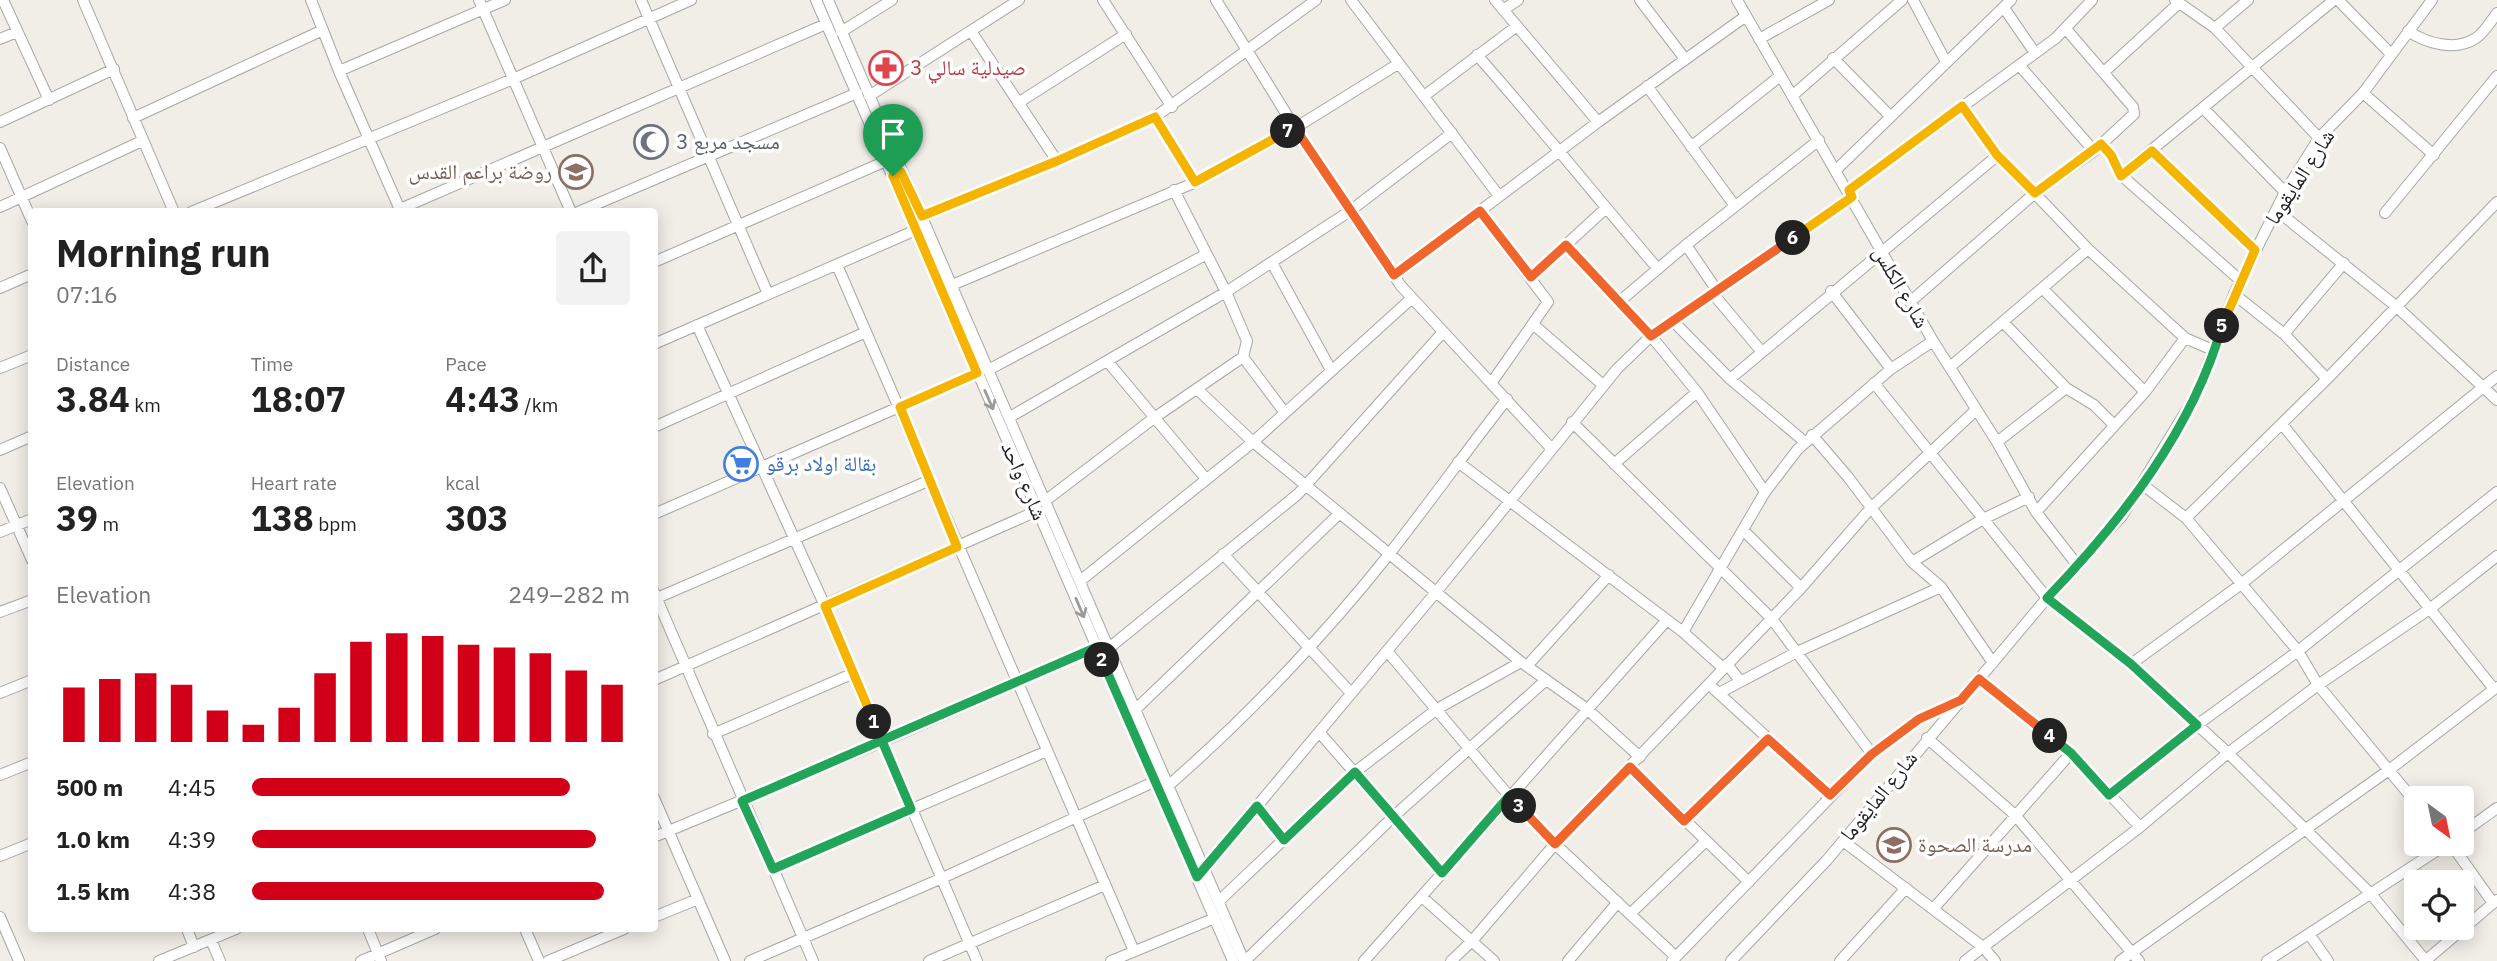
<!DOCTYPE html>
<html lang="en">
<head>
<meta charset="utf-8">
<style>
	body { margin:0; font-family:"IBM Plex Sans","Noto Naskh Arabic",sans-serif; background:#f2f2f2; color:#222; height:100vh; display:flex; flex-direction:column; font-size:26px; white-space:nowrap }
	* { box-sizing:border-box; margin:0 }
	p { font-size:23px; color:#767676 }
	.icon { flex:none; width:38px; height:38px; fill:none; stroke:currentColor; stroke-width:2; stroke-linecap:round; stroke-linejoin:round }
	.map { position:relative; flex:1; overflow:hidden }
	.side { position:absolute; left:28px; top:208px; width:630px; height:724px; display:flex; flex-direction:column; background:#fff; border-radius:7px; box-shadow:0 4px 18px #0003 }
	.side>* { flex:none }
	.needle { width:46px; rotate:147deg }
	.fabs { position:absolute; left:2404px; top:786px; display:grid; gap:14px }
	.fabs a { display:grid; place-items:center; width:70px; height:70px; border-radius:7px; background:#fff; box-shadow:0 4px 18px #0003; font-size:35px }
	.pin { position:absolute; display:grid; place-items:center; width:60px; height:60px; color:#fff; margin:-72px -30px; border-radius:50% 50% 50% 0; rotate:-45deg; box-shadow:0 0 7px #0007 }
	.pin .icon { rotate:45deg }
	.km { position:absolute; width:35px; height:35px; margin:-18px; border-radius:50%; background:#222; color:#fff; font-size:19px; line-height:35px; text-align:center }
	.round { display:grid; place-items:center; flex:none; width:74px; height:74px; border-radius:7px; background:#f2f2f2 }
	.overview { display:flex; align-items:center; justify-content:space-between; height:119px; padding:0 28px }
	h1 { font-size:38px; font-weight:700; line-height:52px }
	.metrics { display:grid; grid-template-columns:repeat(3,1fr); gap:10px; height:119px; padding:7px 28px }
	.metrics div { display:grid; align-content:center }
	.metrics b { font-size:35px; font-weight:700 }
	.metrics small { font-size:19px; font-weight:400 }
	.metrics p { font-size:19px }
	.chart { height:196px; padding:14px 28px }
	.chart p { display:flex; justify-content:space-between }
	.chart svg { width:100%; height:126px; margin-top:7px; stroke:#d10018; stroke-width:6 }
	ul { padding:0 28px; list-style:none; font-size:23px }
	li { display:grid; grid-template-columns:112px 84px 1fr; align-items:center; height:52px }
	li i { height:18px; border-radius:9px; background:#d10018 }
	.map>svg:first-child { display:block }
</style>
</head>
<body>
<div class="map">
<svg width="2497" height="961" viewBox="0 0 2497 961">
	<rect width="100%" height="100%" fill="#f1ede7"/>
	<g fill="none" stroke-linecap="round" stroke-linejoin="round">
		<g stroke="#a7a7a7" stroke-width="12">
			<path id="minor" d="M3,0L49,100
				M83,0L174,212
				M311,0L339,71L401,212
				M479,0L571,212
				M641,0L768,294
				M816,0L1233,961
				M828,0L1244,961
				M1103,0L1172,107
				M1216,0L1295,128L1401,286L1550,447
				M1351,0L1499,196
				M1495,0L1598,122
				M1640,0L1685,59
				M1737,0L1933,341L1997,442L2036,512L2078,566
				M1913,0L1946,62
				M2175,0L2215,28L2319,138
				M2338,0L2390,53
				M2004,8L2035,53
				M1503,10L1518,0
				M2215,28L2248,0
				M971,31L1057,161
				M2408,31C2426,43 2455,52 2476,38C2484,33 2491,21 2497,13
				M841,32L892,0
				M0,39L17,32
				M1759,39L1829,0
				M1477,55C1539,125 1597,198 1658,269
				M1833,58L1890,116
				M2019,65L2094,151
				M339,71L505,0
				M2104,72L2179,3
				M1647,86L1735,206
				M2363,93L2434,155
				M869,96L1019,0
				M1424,96L1517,26
				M1792,96L1902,0
				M1018,103L1126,34
				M1962,106L1998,155L2088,249L2185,338L2215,351
				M2204,109L2285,192
				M1155,117L1196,182
				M133,118L323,30
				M0,122L114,69
				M2101,144L2111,155L2121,175L2241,281
				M1691,147L1780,76
				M0,148L32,221
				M2153,151L2255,250
				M1837,169L2011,0
				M2121,175L2334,0
				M1174,190L1226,292L1247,341L1243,357L1285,413
				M1849,190L2056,38L2092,0
				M0,207L142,141
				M400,209L826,24
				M2276,210L2397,307L2497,400
				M1480,211L1548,302L1492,382
				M191,212L513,79L691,0
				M578,212L857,93
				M2385,213L2497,76
				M922,216L1057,161L1155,117L1316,0
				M1566,245L1651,336L1697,392L1765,492
				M1686,245L1718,292
				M654,262L886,161
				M1272,263L1331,370
				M837,265L1134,951
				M1394,276L1598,122L1746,16
				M1531,277L1605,209
				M952,285L1196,182L1295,128L1398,64
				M0,288L32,274
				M2043,289L2145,392
				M1831,291L1891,369
				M2234,294L2284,334L2327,379
				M1714,295L1761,351
				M1620,301L1686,245L1819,140
				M1910,302L2035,193L2094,151L2134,114L2133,107L2066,29
				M1673,321L1730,379L1805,442
				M2004,323L2066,388L2094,405L2114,425
				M697,325L825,606L977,961
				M1534,325L1603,385
				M2284,334L2344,263
				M654,344L916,230
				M1108,362L1206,479
				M1950,367L2088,249
				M0,368L32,355
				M988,370L1205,255
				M1730,379L1998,155
				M1874,383L2047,598L2131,664L2228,753L2370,893L2426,961
				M1197,389L1253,442L1521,662L1587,709L1640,757
				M1010,417L1226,292L1350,211L1452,133
				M1572,422L1772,619L1872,754
				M2282,424L2494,689
				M654,427L866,332
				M1812,435L1848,477L1912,562L1941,587L1993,663
				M1997,442L2066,388
				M0,450L32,436
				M1458,462L1683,632L1723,668
				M1614,464L1697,392
				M2143,485L2186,518L2298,651L2318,685L2417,804
				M0,488L32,560
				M1045,501L1154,418L1243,357
				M2036,512L2145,392L2185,338
				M654,514L977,373
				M2186,518L2327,379L2497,202
				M1743,530L1801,588
				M0,532L32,519
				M1223,554L1351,693
				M1912,562L1983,519L2029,497
				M1080,581L1253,442L1412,298
				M654,592L813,961
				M657,598L928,481
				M0,612L32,600
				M1683,632L1765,492L1798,449L1891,369L1933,341
				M1109,648L1298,494L1443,332
				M1387,651L1509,796L1555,844L1676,957
				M1727,664L1740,681
				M2131,664L2240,585L2497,376
				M1527,666L1609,575
				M1979,679L2071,753L2140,827
				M654,680L1037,511
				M1714,689L1830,795
				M0,693L32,680
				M1719,693L1797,652L1941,587
				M1136,709L1340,513
				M1319,732L1442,873
				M713,734L854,673
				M1927,738L2015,815L2139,961
				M1630,767L1749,882
				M0,775L32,762
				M1169,785C1247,717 1326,634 1390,553C1430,502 1467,450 1507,399
				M2109,795L2197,725L2298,651L2497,492
				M654,798L725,961
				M1257,806L1284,840
				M1684,821L1768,739
				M2462,833L2497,808
				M654,837L882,742L1097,647
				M1843,841L1983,947L1995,961
				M2451,844L2493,903
				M0,856L32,843
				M773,869L1047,751
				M1202,872L1437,591L1617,369L1651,336L1852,197
				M1422,897L1494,961
				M1219,901L1355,772L1437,709L1521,662
				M1934,908L2071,753
				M1631,913L1706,841
				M0,917L19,961
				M654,917L698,899
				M187,929L194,947
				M368,929L381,961
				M525,929L539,961
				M2309,934L2328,961
				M211,940L220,961
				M159,961L236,929
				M361,961L435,929
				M548,961L624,929
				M750,961L940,879L1156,781
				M929,961L1105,885
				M1111,961L1215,918
				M1245,961L1394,816L1546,680
				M1364,961L1667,620
				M1451,961L1472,941L1555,844L1801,588L1870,509L1976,410
				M1568,961L1618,902
				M1672,961L1872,754L1919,719L1957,702
				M1731,961L1827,860L2047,598L2122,516L2197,393L2234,294L2285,192L2319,138L2363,93L2432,0
				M1840,961L1906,888
				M1965,961L2140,827L2228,753L2318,685L2431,608L2497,556
				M2120,961L2389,770L2497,687
				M2267,961L2447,844
				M2425,961L2497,900"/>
		</g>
		<use href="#minor" stroke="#fff" stroke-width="10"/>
	</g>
	<defs><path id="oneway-shaft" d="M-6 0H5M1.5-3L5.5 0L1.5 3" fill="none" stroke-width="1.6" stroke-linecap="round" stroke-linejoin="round" transform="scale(1.75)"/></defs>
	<g stroke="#9b9b9b">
		<use href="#oneway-shaft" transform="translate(989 400) rotate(66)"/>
		<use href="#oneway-shaft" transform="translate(1080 608) rotate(67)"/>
	</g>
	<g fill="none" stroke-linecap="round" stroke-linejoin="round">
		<g stroke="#fff" stroke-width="14">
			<path id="split-1" d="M874,722L825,606L957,547L900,407L977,373L893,176"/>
		</g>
		<g stroke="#fff" stroke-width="14">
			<path id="split-2" d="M874,722L911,809L773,869L742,801L1097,647L1102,660"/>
		</g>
		<g stroke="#fff" stroke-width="14">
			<path id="split-3" d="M1102,660L1197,877L1257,806L1284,840L1355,772L1442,873L1509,796L1519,806"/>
		</g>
		<g stroke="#fff" stroke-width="14">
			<path id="split-4" d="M1519,806L1555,844L1630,767L1684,821L1768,739L1830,795L1872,754L1919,719L1961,700L1979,679L2050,736"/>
		</g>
		<g stroke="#fff" stroke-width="14">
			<path id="split-5" d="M2050,736L2071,753L2109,795L2197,725L2131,664L2047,598C2121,521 2192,431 2222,326"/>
		</g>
		<g stroke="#fff" stroke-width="14">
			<path id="split-6" d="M1793,238L1852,197L1849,190L1962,106L1997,155L2035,193L2101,144L2111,155L2121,176L2152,151L2255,250L2222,326"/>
		</g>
		<g stroke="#fff" stroke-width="14">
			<path id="split-7" d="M1288,131L1295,128L1394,275L1480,211L1531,277L1566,245L1651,336L1793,238"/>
		</g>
		<g stroke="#fff" stroke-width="14">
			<path id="split-8" d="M893,176L901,172L922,216L1057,161L1155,117L1195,182L1288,131"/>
		</g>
		<use href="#split-1" stroke="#f5b400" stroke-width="9"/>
		<use href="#split-2" stroke="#22a559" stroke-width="9"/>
		<use href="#split-3" stroke="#22a559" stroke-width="9"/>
		<use href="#split-4" stroke="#f0652b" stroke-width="9"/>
		<use href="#split-5" stroke="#22a559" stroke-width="9"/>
		<use href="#split-6" stroke="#f5b400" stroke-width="9"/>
		<use href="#split-7" stroke="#f0652b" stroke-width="9"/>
		<use href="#split-8" stroke="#f5b400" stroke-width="9"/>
	</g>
	<defs>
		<g id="pharmacy-ring" transform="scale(1.75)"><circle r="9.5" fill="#fff" stroke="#e0444e" stroke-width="1.5"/><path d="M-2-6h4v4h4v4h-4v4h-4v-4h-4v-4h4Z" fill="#e0444e"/></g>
		<g id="mosque-ring" transform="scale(1.75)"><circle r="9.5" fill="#fff" stroke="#6b7280" stroke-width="1.5"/><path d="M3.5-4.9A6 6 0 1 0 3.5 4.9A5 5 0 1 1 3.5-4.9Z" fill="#6b7280"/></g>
		<g id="school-ring" transform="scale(1.75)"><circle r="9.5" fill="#fff" stroke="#8d6e63" stroke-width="1.5"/><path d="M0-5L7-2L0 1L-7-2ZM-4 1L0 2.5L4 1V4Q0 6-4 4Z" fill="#8d6e63"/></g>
		<g id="supermarket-ring" transform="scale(1.75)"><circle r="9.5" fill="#fff" stroke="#3f7fe0" stroke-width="1.5"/><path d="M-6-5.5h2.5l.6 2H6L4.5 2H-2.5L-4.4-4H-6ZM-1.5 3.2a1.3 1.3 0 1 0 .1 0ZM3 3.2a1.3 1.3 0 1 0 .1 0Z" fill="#3f7fe0"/></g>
	</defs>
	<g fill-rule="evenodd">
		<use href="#pharmacy-ring" x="886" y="68"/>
		<use href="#mosque-ring" x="651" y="142"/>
		<use href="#school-ring" x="576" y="172"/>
		<use href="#supermarket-ring" x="741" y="464"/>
		<use href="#school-ring" x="1894" y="845"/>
	</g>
	<g text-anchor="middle" stroke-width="7" stroke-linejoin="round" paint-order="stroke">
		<g font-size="21" fill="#be3a42" stroke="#fff" text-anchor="start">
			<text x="910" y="75">صيدلية سالي 3</text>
		</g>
		<g font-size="21" fill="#5b616d" stroke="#fff" text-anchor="start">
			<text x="676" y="149">مسجد مربع 3</text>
		</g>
		<g font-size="21" fill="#785e54" stroke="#fff" text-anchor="end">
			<text x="552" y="179">روضة براعم القدس</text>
			<text x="1918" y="852" text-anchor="start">مدرسة الصحوة</text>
		</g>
		<g font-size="21" fill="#202020" stroke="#fff">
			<text transform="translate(2300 177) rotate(-57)" y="7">شارع المايقوما</text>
			<text transform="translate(1901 287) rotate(60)" y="7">شارع الكلس</text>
			<text transform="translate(1024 481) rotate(66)" y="7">شارع واحد</text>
			<text transform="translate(1879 796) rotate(-51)" y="7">شارع المايقوما</text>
		</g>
		<g font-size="21" fill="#366cbe" stroke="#fff" text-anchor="start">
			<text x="766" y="471">بقالة اولاد برقو</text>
		</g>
	</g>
</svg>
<div class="fabs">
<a><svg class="needle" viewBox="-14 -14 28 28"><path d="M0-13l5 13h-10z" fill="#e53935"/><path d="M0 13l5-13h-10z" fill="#767676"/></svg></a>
<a><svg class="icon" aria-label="locate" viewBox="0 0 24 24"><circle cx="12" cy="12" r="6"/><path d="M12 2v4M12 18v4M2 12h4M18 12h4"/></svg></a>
</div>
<div class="pin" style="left:893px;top:176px;background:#1e9e55"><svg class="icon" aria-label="arrive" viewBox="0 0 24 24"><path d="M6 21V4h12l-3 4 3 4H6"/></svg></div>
<b class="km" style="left:874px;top:722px">1</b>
<b class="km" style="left:1102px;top:660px">2</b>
<b class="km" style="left:1519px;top:806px">3</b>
<b class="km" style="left:2050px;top:736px">4</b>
<b class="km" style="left:2222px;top:326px">5</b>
<b class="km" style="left:1793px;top:238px">6</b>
<b class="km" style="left:1288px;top:131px">7</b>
<section class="side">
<div class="overview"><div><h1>Morning run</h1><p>07:16</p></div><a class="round"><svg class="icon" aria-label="share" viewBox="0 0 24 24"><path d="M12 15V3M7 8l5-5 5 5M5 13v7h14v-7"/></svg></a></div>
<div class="metrics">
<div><p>Distance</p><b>3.84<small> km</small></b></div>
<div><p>Time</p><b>18:07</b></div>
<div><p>Pace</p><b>4:43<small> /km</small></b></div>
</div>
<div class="metrics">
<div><p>Elevation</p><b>39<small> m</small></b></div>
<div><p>Heart rate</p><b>138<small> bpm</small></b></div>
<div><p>kcal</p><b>303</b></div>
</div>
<div class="chart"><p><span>Elevation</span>249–282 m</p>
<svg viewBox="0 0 160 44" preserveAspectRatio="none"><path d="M5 44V25M15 44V22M25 44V20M35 44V24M45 44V33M55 44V38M65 44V32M75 44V20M85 44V9M95 44V6M105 44V7M115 44V10M125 44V11M135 44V13M145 44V19M155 44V24"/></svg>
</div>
<ul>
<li><b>500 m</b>4:45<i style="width:84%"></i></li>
<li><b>1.0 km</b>4:39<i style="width:91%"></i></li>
<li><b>1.5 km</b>4:38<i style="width:93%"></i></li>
</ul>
</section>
</div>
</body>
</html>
